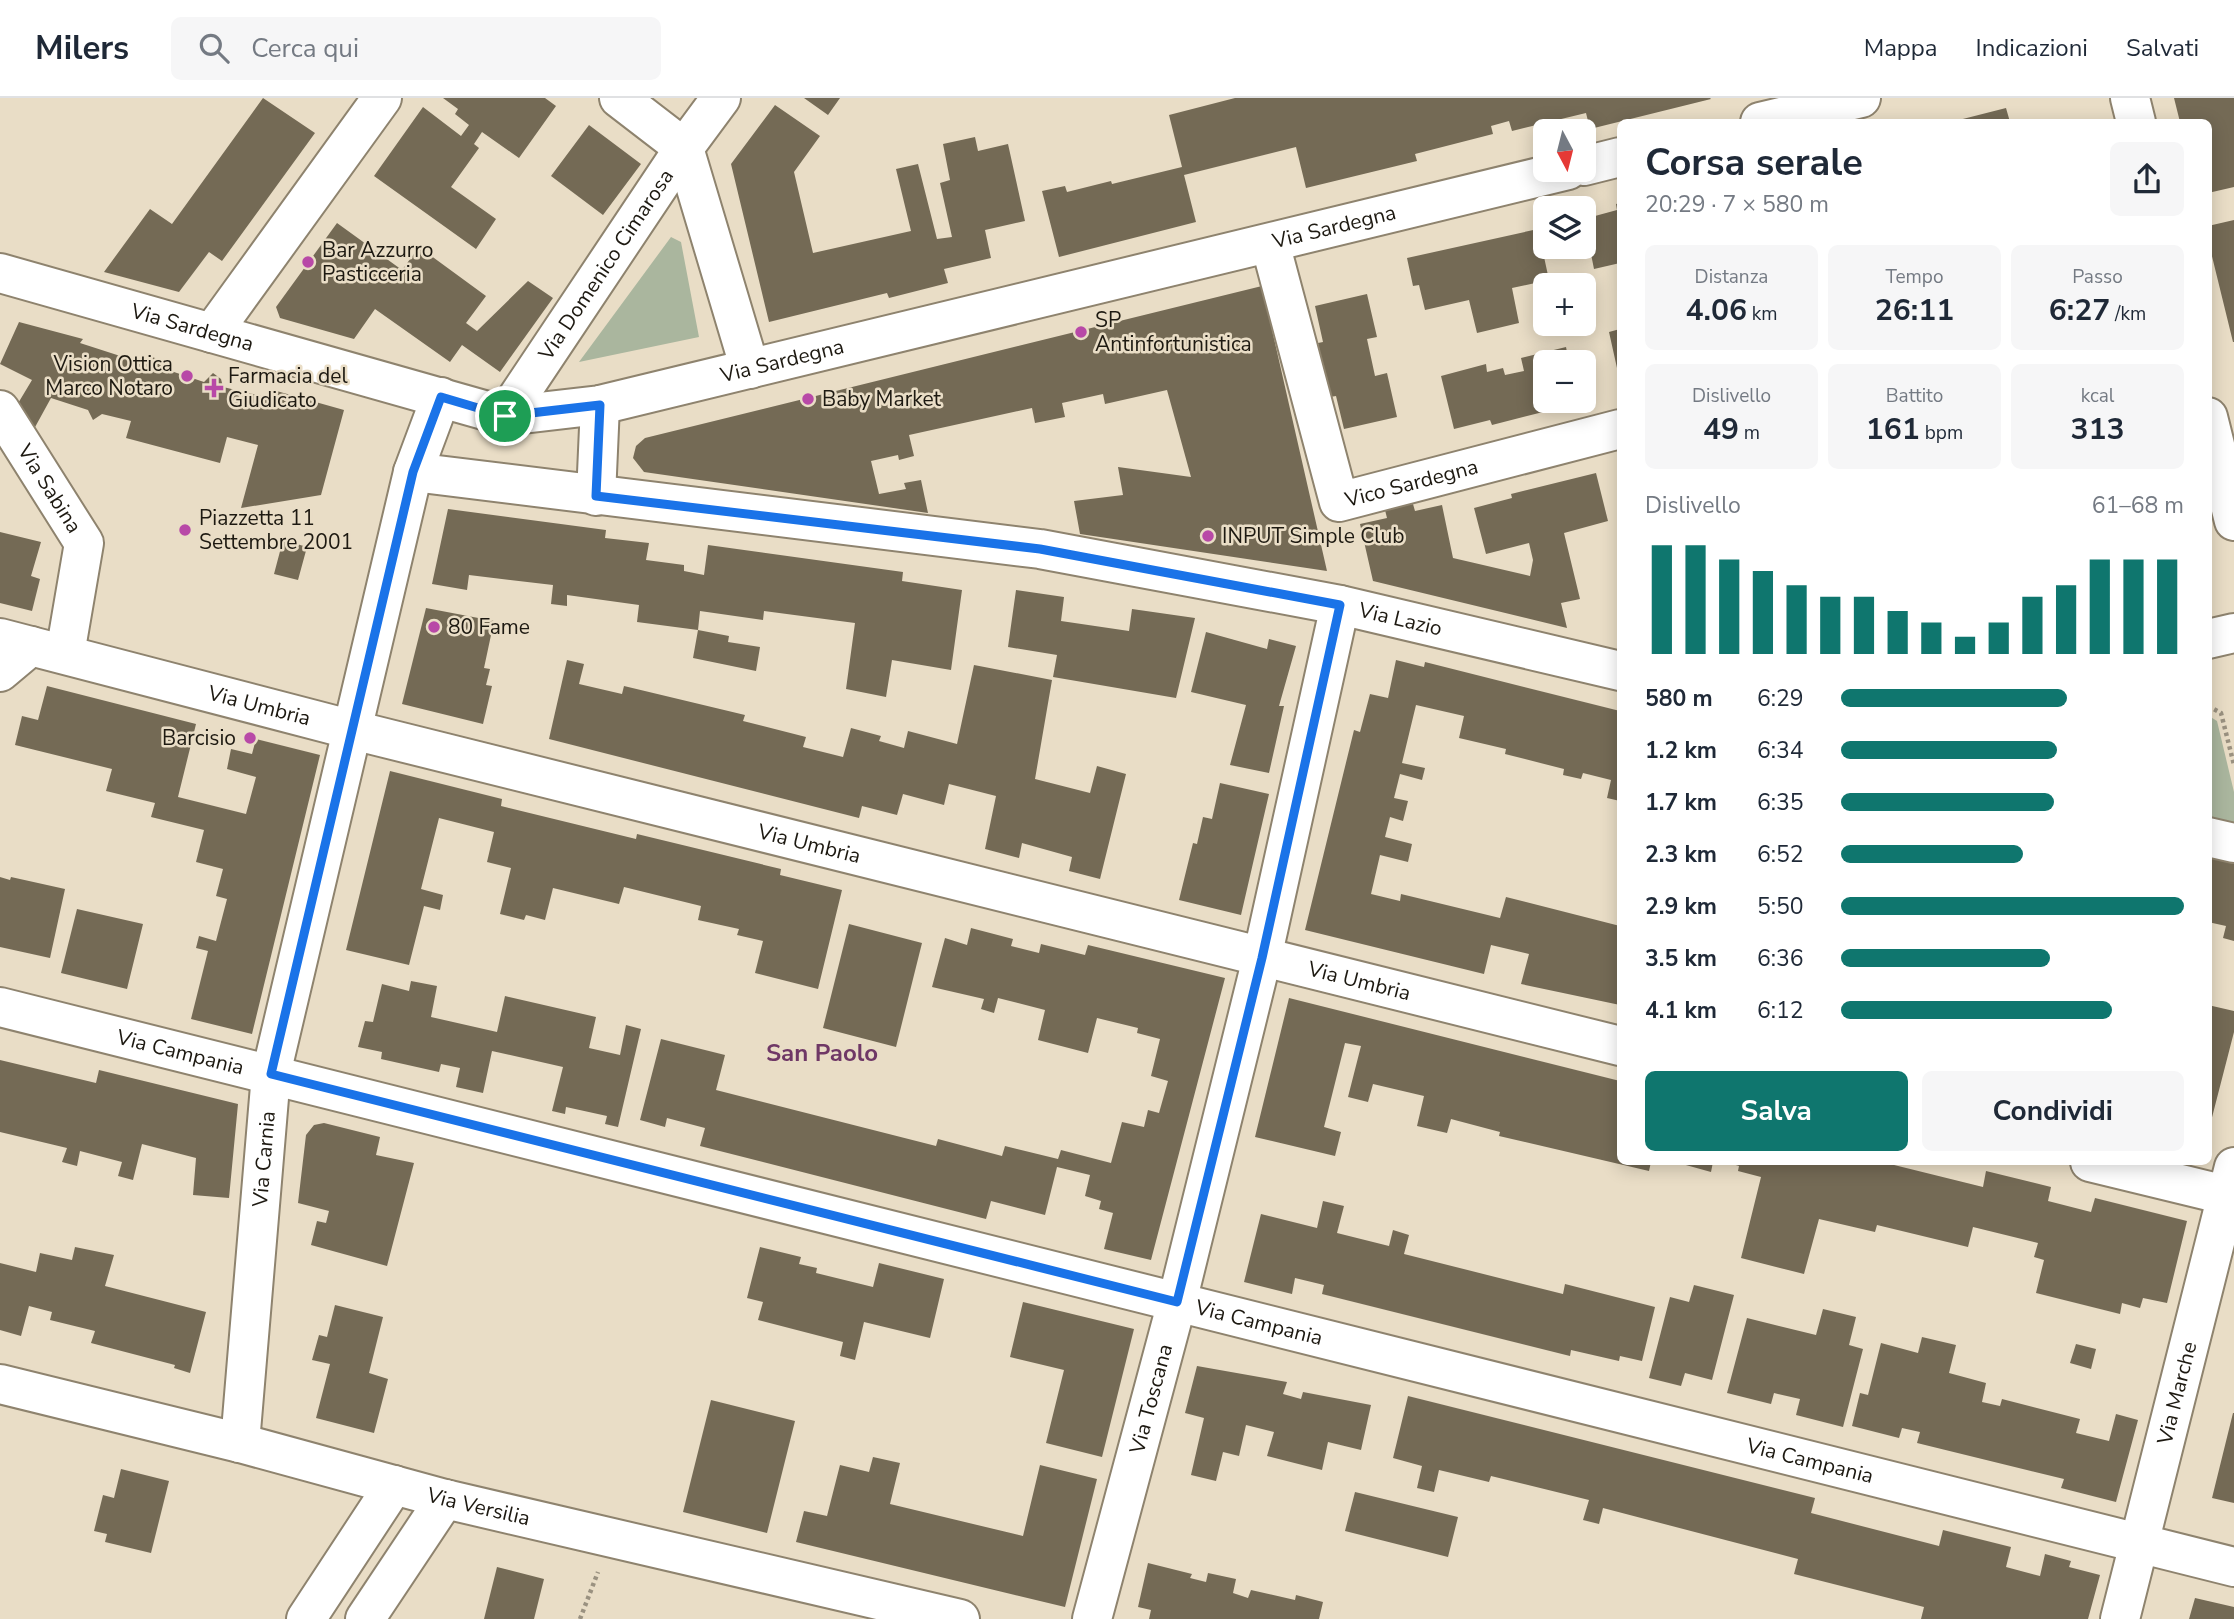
<!DOCTYPE html>
<html lang="it">
<head>
<meta charset="utf-8">
<style>
	body { margin:0; font-family:"Nunito Sans",sans-serif; background:#f6f6f7; color:#1f2937; height:100vh; display:flex; flex-direction:column; font-size:26px; white-space:nowrap }
	* { box-sizing:border-box; margin:0 }
	p { font-size:23px; color:#747a83 }
	.icon { flex:none; width:38px; height:38px; fill:none; stroke:currentColor; stroke-width:2; stroke-linecap:round; stroke-linejoin:round }
	.map { position:relative; flex:1; overflow:hidden }
	.sheet { position:absolute; left:1617px; top:21px; width:595px; height:1046px; display:flex; flex-direction:column; background:#fff; border-radius:10px; box-shadow:0 4px 18px #0003 }
	.sheet>* { flex:none }
	.needle { width:46px; rotate:173deg }
	.fabs { position:absolute; left:1533px; top:21px; display:grid; gap:14px }
	.fabs a { display:grid; place-items:center; width:63px; height:63px; border-radius:10px; background:#fff; box-shadow:0 4px 18px #0003; font-size:35px }
	.pin { position:absolute; display:grid; place-items:center; width:60px; height:60px; color:#fff; margin:-30px; border:4px solid #fff; border-radius:50%; box-shadow:0 2px 7px #0007 }
	.round { display:grid; place-items:center; flex:none; width:74px; height:74px; border-radius:10px; background:#f6f6f7 }
	.head { display:flex; align-items:center; justify-content:space-between; height:119px; padding:0 28px }
	h1 { font-size:38px; font-weight:700; line-height:52px }
	.metrics { display:grid; grid-template-columns:repeat(3,1fr); gap:10px; height:119px; padding:7px 28px }
	.metrics div { display:grid; align-content:center; border-radius:10px; background:#f6f6f7; text-align:center }
	.metrics b { font-size:30px; font-weight:700 }
	.metrics small { font-size:19px; font-weight:400 }
	.metrics p { font-size:19px }
	.chart { height:196px; padding:14px 28px }
	.chart p { display:flex; justify-content:space-between }
	.chart svg { width:100%; height:126px; margin-top:7px; stroke:#0f766e; stroke-width:6 }
	.primary-button { display:flex; gap:14px; margin-top:auto; padding:14px 28px }
	.primary-button a { flex:1; height:80px; border-radius:10px; background:#0f766e; color:#fff; font-size:28px; font-weight:700; line-height:80px; text-align:center }
	.primary-button a+a { background:#f6f6f7; color:#1f2937 }
	ul { padding:0 28px; list-style:none; font-size:23px }
	li { display:grid; grid-template-columns:112px 84px 1fr; align-items:center; height:52px }
	li i { height:18px; border-radius:9px; background:#0f766e }
	header { display:flex; align-items:center; gap:42px; box-sizing:border-box; height:98px; padding:0 35px; background:#fff; border-bottom:2px solid #e0e1e3 }
	header strong { font-size:33px }
	nav { display:flex; gap:38px; margin-inline-start:auto; font-size:24px }
	.search { width:490px; height:63px; background:#f6f6f7; display:flex; align-items:center; gap:18px; box-sizing:border-box; padding:0 24px; border-radius:10px; color:#747a83; font-size:26px }
	.map>svg:first-child { display:block }
</style>
</head>
<body>
<header>
<strong>Milers</strong>
<div class="search"><svg class="icon" aria-label="search" viewBox="0 0 24 24"><circle cx="10" cy="10" r="6"/><path d="M15 15l6 6"/></svg>Cerca qui</div>
<nav><a>Mappa</a><a>Indicazioni</a><a>Salvati</a></nav>
</header>
<div class="map">
<svg width="2234" height="1521" viewBox="0 0 2234 1521">
	<rect width="100%" height="100%" fill="#e9ddc6"/>
	<path fill="#aab69e" d="M671,139L681,144L699,239L579,264Z
		M2209,618L2217,623L2234,694V734L2209,728L2211,670Z"/>
	<path fill="#746a55" d="M263,0L315,35L222,163L209,154L179,194L104,174L150,111L172,126Z
		M443,0H545L556,8L519,60L482,34L474,46L479,50L451,89L496,121L476,151L374,78L423,9L461,38L469,27L455,16L458,11Z
		M804,0H840L828,17Z
		M1235,0H1710L1711,1L1590,31L1586,15L1512,33L1509,23L1491,28L1493,36L1415,56L1417,63L1306,90L1296,49L1184,77L1196,124L1059,159L1042,93L1065,88L1067,94L1111,83L1112,86L1182,69L1169,17Z
		M2174,0H2234V89L2208,95V24H2180Z
		M775,7L820,38L794,74L813,155L911,133L896,71L918,66L937,141L952,139L940,85L950,82L943,46L975,39L978,53L1008,46L1025,123L985,132L991,160L944,171L948,185L889,200L887,195L769,224L731,66Z
		M2006,10L2010,24H1951Z
		M589,27L641,66L603,117L551,78Z
		M1620,105V165L1594,171L1584,121L1617,112L1616,106Z
		M2234,122V244H2233L2208,142V128Z
		M337,125L402,172L419,149L486,198L466,225L477,233L528,183L553,200L500,274L462,247L450,264L375,211L354,241L280,220L276,209Z
		M1538,131L1549,182L1512,190L1519,225L1477,235L1469,202L1425,212L1419,187L1413,188L1407,160Z
		M1262,188L1327,473L1080,436L1074,403L1123,397L1118,369L1191,379L1167,292L1105,306L1103,296L1062,305L1065,319L1035,325L1032,310L909,337L914,358L899,362L898,357L871,363L879,396L906,391L904,385L921,382L928,415L644,374L633,360L636,348L645,340Z
		M1367,196L1377,239L1367,241L1375,278L1387,275L1397,319L1344,331L1336,298L1330,299L1318,245L1323,244L1315,208Z
		M19,224L83,241L80,245L145,266L152,259L158,261L162,270L204,284L213,275L221,281L223,289L270,300L273,292L344,312L321,397L241,410L258,347L227,339L220,365L126,340L131,323L102,316L93,322L88,312L51,300L34,331L17,307L32,282L0,266Z
		M1620,231V279H1619L1609,234Z
		M1566,249L1569,264H1545V303L1556,304L1541,307L1543,314L1492,327L1490,322L1454,331L1441,278L1486,266L1487,274L1503,270L1505,277L1524,273L1521,260Z
		M1596,375L1608,423L1564,435L1580,501L1561,505L1567,530L1373,483L1360,426L1387,420L1385,412L1413,406L1415,413L1442,407L1453,460L1530,478L1533,462L1529,445L1486,456L1474,410L1512,400L1511,396Z
		M448,411L606,432L605,440L649,445L646,462L684,467V473L704,477L708,447L903,474L902,483L962,492L951,572L892,562L886,599L846,591L855,525L764,513L763,522L700,513L698,532L637,524L639,507L567,497V508L551,506L553,487L469,477L467,492L432,486Z
		M0,434L41,444L31,478L40,481L32,513L0,505Z
		M283,442L307,449L298,482L274,476Z
		M1016,492L1064,499L1061,523L1129,533L1132,511L1195,520L1176,600L1053,579L1057,557L1008,549Z
		M426,510L494,523L484,570L490,571L486,587L492,588L483,626L402,606Z
		M698,532L729,538L728,544L760,549L756,573L693,560Z
		M1206,534L1267,551L1269,541L1296,548L1279,608H1284L1269,675L1230,667L1246,607L1191,594Z
		M567,562L584,566L579,586L622,596L624,588L745,617L743,623L806,639L803,649L843,659L851,630L881,638L879,643L904,650L908,633L957,646L974,567L1052,582L1035,681L1090,695L1097,668L1126,676L1100,781L1069,773L1072,759L1022,745L1019,760L985,751L996,698L949,686L944,707L903,696L897,717L862,708L859,720L549,641Z
		M1396,562L1424,569L1425,564L1620,613V703L1607,700L1611,682L1583,675L1581,681L1563,677L1564,671L1505,656L1506,651L1459,640L1464,618L1416,607L1402,665L1425,670L1422,682L1400,676L1394,700L1408,703L1403,723L1390,719L1385,739L1412,746L1408,764L1380,757L1371,796L1400,803L1401,796L1500,820L1506,799L1620,828V907L1521,886L1529,856L1491,847L1484,876L1305,832L1354,632L1360,634L1370,596L1388,600Z
		M47,588L196,626L178,699L246,716L256,679L227,671L231,651L252,656L256,641L320,657L252,936L191,921L208,853L196,850L199,838L216,843L227,801L216,798L223,771L196,764L204,732L151,719L155,705L106,693L112,671L15,647L22,618L38,622Z
		M390,673L502,701L501,708L636,741L637,736L781,771L780,777L842,792L818,891L755,875L763,843L737,837L739,831L698,822L701,808L624,789L619,806L553,790L545,822L526,817L524,822L500,816L511,770L487,764L494,734L439,720L421,791L443,797L440,812L424,808L409,867L346,852Z
		M1220,685L1269,696L1241,817L1179,802L1193,745L1197,746L1203,719L1212,721Z
		M2208,758L2234,765V843L2223,840L2226,828L2208,824Z
		M0,779L10,782L11,779L65,791L50,860L0,849Z
		M77,811L143,826L127,891L61,875Z
		M849,826L922,845L896,949L823,930Z
		M971,830L1013,841L1011,848L1039,855L1041,846L1085,857L1088,847L1225,880L1151,1162L1104,1151L1113,1115L1099,1111L1101,1103L1085,1098L1090,1077L1057,1069L1045,1117L991,1103L986,1121L700,1048L705,1030L667,1020L665,1029L640,1022L661,941L725,957L716,992L936,1048L938,1041L1002,1058L1005,1048L1058,1061L1061,1052L1111,1065L1122,1024L1144,1029L1148,1012L1159,1015L1168,983L1151,978L1160,941L1137,935L1138,930L1097,920L1088,955L1038,942L1045,912L998,900L994,915L981,911L984,901L932,889L945,840L967,847Z
		M411,883L437,888L431,919L497,934L505,898L596,919L589,950L620,957L626,927L641,931L618,1029L605,1026L607,1018L566,1009L565,1016L552,1013L563,969L492,953L483,995L456,989L460,970L441,966L439,974L381,961L382,954L358,949L365,923L373,924L382,886L409,893Z
		M1289,900L1620,983V1064H1651L1649,1073L1499,1038L1500,1034L1451,1021L1447,1035L1417,1028L1424,998L1373,986L1368,1004L1348,999L1361,948L1345,945L1324,1029L1341,1034L1335,1058L1255,1039Z
		M2208,907L2234,913V934L2209,1031Z
		M0,962L96,985L99,972L238,1006L229,1100L193,1097L196,1060L142,1046L133,1082L118,1078L122,1064L80,1053L77,1068L62,1064L67,1050L0,1034Z
		M324,1025L380,1039L376,1057L414,1065L387,1168L311,1147L317,1123L326,1125L329,1113L298,1105L306,1037L314,1027Z
		M1675,1064H1713L1711,1074Z
		M1726,1064H1882L1983,1089L1986,1073L2051,1089L2048,1103L2091,1114L2095,1100L2187,1123L2167,1205L2143,1200L2140,1210L2122,1205L2120,1216L2036,1195L2044,1162L2034,1159L2038,1145L1973,1129L1968,1149L1877,1127L1875,1134L1819,1121L1804,1176L1741,1160L1761,1079L1738,1073L1739,1068Z
		M1323,1103L1344,1108L1337,1135L1389,1148L1393,1132L1409,1137L1404,1156L1563,1196L1565,1186L1655,1209L1642,1263L1620,1258L1619,1263L1571,1252L1570,1258L1322,1196L1324,1187L1295,1180L1292,1196L1244,1184L1261,1116L1317,1130Z
		M75,1149L114,1157L105,1188L206,1214L190,1275L174,1270L175,1267L91,1245L95,1233L50,1222L52,1214L29,1208L21,1238L0,1232V1165L36,1174L40,1155L72,1162Z
		M760,1149L801,1159L799,1166L817,1170L816,1175L873,1189L879,1165L944,1181L930,1240L864,1224L855,1262L840,1258L843,1244L758,1222L763,1204L747,1200Z
		M1694,1187L1734,1197L1712,1282L1685,1275L1681,1288L1649,1280L1670,1199L1689,1204Z
		M1023,1204L1134,1231L1102,1359L1046,1345L1064,1272L1010,1259Z
		M335,1207L383,1219L369,1275L388,1281L374,1335L316,1320L330,1266L312,1262L319,1237L327,1239Z
		M1823,1211L1856,1219L1849,1247L1863,1251L1843,1329L1796,1317L1800,1301L1774,1295L1771,1306L1727,1295L1747,1220L1816,1237Z
		M1922,1239L1956,1247L1949,1275L1986,1285L1982,1304L2000,1308L2002,1301L2080,1321L2076,1335L2109,1343L2116,1316L2138,1322L2116,1404L2061,1390L2064,1381L1917,1345L1920,1334L1902,1330L1899,1340L1852,1328L1860,1295L1868,1297L1881,1245L1918,1255Z
		M2076,1246L2096,1251L2091,1271L2070,1265Z
		M1197,1268L1287,1284L1283,1296L1301,1301L1303,1294L1371,1307L1361,1352L1328,1344L1322,1372L1267,1358L1274,1334L1246,1327L1239,1358L1223,1354L1216,1383L1191,1377L1204,1320L1185,1315Z
		M1408,1298L1815,1400L1811,1415L1939,1448L1943,1432L2011,1449L2006,1469L2040,1478L2045,1456L2071,1463L2069,1469L2100,1477L2088,1521H1921L1924,1509L1794,1476L1798,1461L1603,1410L1599,1426L1583,1422L1589,1402L1491,1378L1489,1384L1439,1372L1434,1394L1417,1390L1422,1368L1393,1360Z
		M711,1302L795,1323L767,1435L683,1414Z
		M2233,1315H2234V1405L2212,1400Z
		M873,1359L900,1365L890,1406L1023,1438L1040,1367L1097,1381L1065,1509L796,1444L804,1413L827,1418L840,1367L869,1374Z
		M121,1371L169,1383L151,1455L105,1444L107,1436L94,1433L103,1397L114,1400Z
		M1355,1394L1458,1419L1448,1459L1345,1433Z
		M1148,1465L1192,1476L1190,1480L1206,1484L1208,1475L1236,1481L1233,1495L1248,1500L1251,1492L1295,1502L1296,1497L1323,1504L1319,1521H1149L1151,1512L1138,1509Z
		M497,1469L544,1481L534,1521H484Z
		M2195,1500L2234,1509V1521H2189Z"/>
	<g fill="none" stroke-linecap="round" stroke-linejoin="round">
		<g stroke="#8e836e" stroke-width="42">
			<g id="street">
				<path d="M619,0L684,50"/>
				<path d="M2130,0L2136,24"/>
				<path d="M684,50L750,271"/>
				<path id="s1" d="M1270,145L1339,404L1620,331"/>
				<path d="M212,235L382,0"/>
				<path id="s2" d="M0,312L84,445L65,556"/>
				<path id="s3" d="M505,318L684,50L721,0"/>
				<path d="M2208,319L2234,423"/>
				<path id="s4" d="M413,374L1040,451L1340,507L1620,573"/>
				<path d="M596,398L600,307"/>
				<path id="s5" d="M0,540L353,632L1620,948"/>
				<path d="M2208,541L2234,535"/>
				<path d="M0,574L31,548"/>
				<path d="M2208,739L2234,745"/>
				<path id="s6" d="M0,909L2234,1469"/>
				<path d="M2090,1064L2234,1099"/>
				<path id="s7" d="M0,1286L240,1345L445,1401L960,1521"/>
				<path id="s8" d="M240,1345L271,976L413,374L441,299"/>
				<path d="M306,1521L394,1387"/>
				<path d="M365,1521L445,1401"/>
				<path id="s9" d="M1092,1521L1177,1204L1262,860L1340,507"/>
				<path id="s10" d="M2120,1521L2234,1069"/>
			</g>
		</g>
		<g stroke="#8e836e" stroke-width="42">
			<g id="secondary">
				<path d="M1760,24L1861,0"/>
				<path d="M1584,68L1620,59"/>
				<path id="s11" d="M0,175L505,318L600,307L1568,72"/>
			</g>
		</g>
		<path stroke="#9a9180" stroke-width="4.5" stroke-dasharray="3.5 3.5" stroke-linecap="butt" d="M2208,608L2221,615L2234,667
			M580,1521L598,1474"/>
		<use href="#street" stroke="#fff" stroke-width="38"/>
		<use href="#secondary" stroke="#fff" stroke-width="38"/>
	</g>
	<g fill="none" stroke-linecap="round" stroke-linejoin="round">
		<g stroke="#fff" stroke-width="14">
			<path id="route" d="M441,299L505,318L600,307L596,398L1040,451L1340,507L1262,860L1177,1204L271,976L413,374Z"/>
		</g>
		<use href="#route" stroke="#1a73e8" stroke-width="9"/>
	</g>
	<g fill="#b849a7" stroke="#e9ddc6" stroke-width="2.5">
		<circle cx="308" cy="164" r="7"/>
		<circle cx="1081" cy="234" r="7"/>
		<circle cx="187" cy="278" r="7"/>
		<path d="M210.5 279.5h7v7h7v7h-7v7h-7v-7h-7v-7h7z"/>
		<circle cx="808" cy="301" r="7"/>
		<circle cx="185" cy="432" r="7"/>
		<circle cx="1208" cy="438" r="7"/>
		<circle cx="434" cy="529" r="7"/>
		<circle cx="250" cy="640" r="7"/>
	</g>
	<g text-anchor="middle" stroke-width="5" stroke-linejoin="round" paint-order="stroke">
		<g font-size="21" fill="#1d1911" stroke="#e9ddc6">
			<text dy="7" stroke="none"><textPath href="#s11" startOffset="1376">Via Sardegna</textPath></text>
			<text dy="7" stroke="none"><textPath href="#s3" startOffset="182">Via Domenico Cimarosa</textPath></text>
			<text dy="7" stroke="none"><textPath href="#s11" startOffset="200">Via Sardegna</textPath></text>
			<text dy="7" stroke="none"><textPath href="#s11" startOffset="808">Via Sardegna</textPath></text>
			<text dy="7" stroke="none"><textPath href="#s1" startOffset="343">Vico Sardegna</textPath></text>
			<text dy="7" stroke="none"><textPath href="#s2" startOffset="93">Via Sabina</textPath></text>
			<text dy="7" stroke="none"><textPath href="#s4" startOffset="999">Via Lazio</textPath></text>
			<text dy="7" stroke="none"><textPath href="#s5" startOffset="268">Via Umbria</textPath></text>
			<text dy="7" stroke="none"><textPath href="#s5" startOffset="835">Via Umbria</textPath></text>
			<text dy="7" stroke="none"><textPath href="#s5" startOffset="1402">Via Umbria</textPath></text>
			<text dy="7" stroke="none"><textPath href="#s6" startOffset="186">Via Campania</textPath></text>
			<text dy="7" stroke="none"><textPath href="#s8" startOffset="285">Via Carnia</textPath></text>
			<text dy="7" stroke="none"><textPath href="#s6" startOffset="1298">Via Campania</textPath></text>
			<text dy="7" stroke="none"><textPath href="#s10" startOffset="233">Via Marche</textPath></text>
			<text dy="7" stroke="none"><textPath href="#s9" startOffset="228">Via Toscana</textPath></text>
			<text dy="7" stroke="none"><textPath href="#s6" startOffset="1866">Via Campania</textPath></text>
			<text dy="7" stroke="none"><textPath href="#s7" startOffset="494">Via Versilia</textPath></text>
		</g>
		<g font-size="21" fill="#1d1911" stroke="#e9ddc6" text-anchor="start">
			<text x="322" y="159">Bar Azzurro<tspan x="322" dy="24">Pasticceria</tspan></text>
			<text x="1095" y="229">SP<tspan x="1095" dy="24">Antinfortunistica</tspan></text>
			<text x="173" y="273" text-anchor="end">Vision Ottica<tspan x="173" dy="24">Marco Notaro</tspan></text>
			<text x="228" y="285">Farmacia del<tspan x="228" dy="24">Giudicato</tspan></text>
			<text x="822" y="308">Baby Market</text>
			<text x="199" y="427">Piazzetta 11<tspan x="199" dy="24">Settembre 2001</tspan></text>
			<text x="1222" y="445">INPUT Simple Club</text>
			<text x="448" y="536">80 Fame</text>
			<text x="236" y="647" text-anchor="end">Barcisio</text>
		</g>
		<g font-size="24" font-weight="bold" fill="#6f3866" stroke="#e9ddc6">
			<text x="822" y="963">San Paolo</text>
		</g>
	</g>
</svg>
<div class="fabs">
<a><svg class="needle" viewBox="-14 -14 28 28"><path d="M0-13l5 13h-10z" fill="#e53935"/><path d="M0 13l5-13h-10z" fill="#747a83"/></svg></a>
<a><svg class="icon" aria-label="layers" viewBox="0 0 24 24"><path d="M12 4l9 5-9 5-9-5zM3 14l9 5 9-5"/></svg></a>
<a>+</a>
<a>−</a>
</div>
<div class="pin" style="left:505px;top:318px;background:#1e9e55"><svg class="icon" aria-label="arrive" viewBox="0 0 24 24"><path d="M6 21V4h12l-3 4 3 4H6"/></svg></div>
<section class="sheet">
<div class="head"><div><h1>Corsa serale</h1><p>20:29 · 7 × 580 m</p></div><a class="round"><svg class="icon" aria-label="share" viewBox="0 0 24 24"><path d="M12 15V3M7 8l5-5 5 5M5 13v7h14v-7"/></svg></a></div>
<div class="metrics">
<div><p>Distanza</p><b>4.06<small> km</small></b></div>
<div><p>Tempo</p><b>26:11</b></div>
<div><p>Passo</p><b>6:27<small> /km</small></b></div>
</div>
<div class="metrics">
<div><p>Dislivello</p><b>49<small> m</small></b></div>
<div><p>Battito</p><b>161<small> bpm</small></b></div>
<div><p>kcal</p><b>313</b></div>
</div>
<div class="chart"><p><span>Dislivello</span>61–68 m</p>
<svg viewBox="0 0 160 44" preserveAspectRatio="none"><path d="M5 44V6M15 44V6M25 44V11M35 44V15M45 44V20M55 44V24M65 44V24M75 44V29M85 44V33M95 44V38M105 44V33M115 44V24M125 44V20M135 44V11M145 44V11M155 44V11"/></svg>
</div>
<ul>
<li><b>580 m</b>6:29<i style="width:66%"></i></li>
<li><b>1.2 km</b>6:34<i style="width:63%"></i></li>
<li><b>1.7 km</b>6:35<i style="width:62%"></i></li>
<li><b>2.3 km</b>6:52<i style="width:53%"></i></li>
<li><b>2.9 km</b>5:50<i style="width:100%"></i></li>
<li><b>3.5 km</b>6:36<i style="width:61%"></i></li>
<li><b>4.1 km</b>6:12<i style="width:79%"></i></li>
</ul>
<div class="primary-button"><a>Salva</a><a>Condividi</a></div>
</section>
</div>
</body>
</html>
